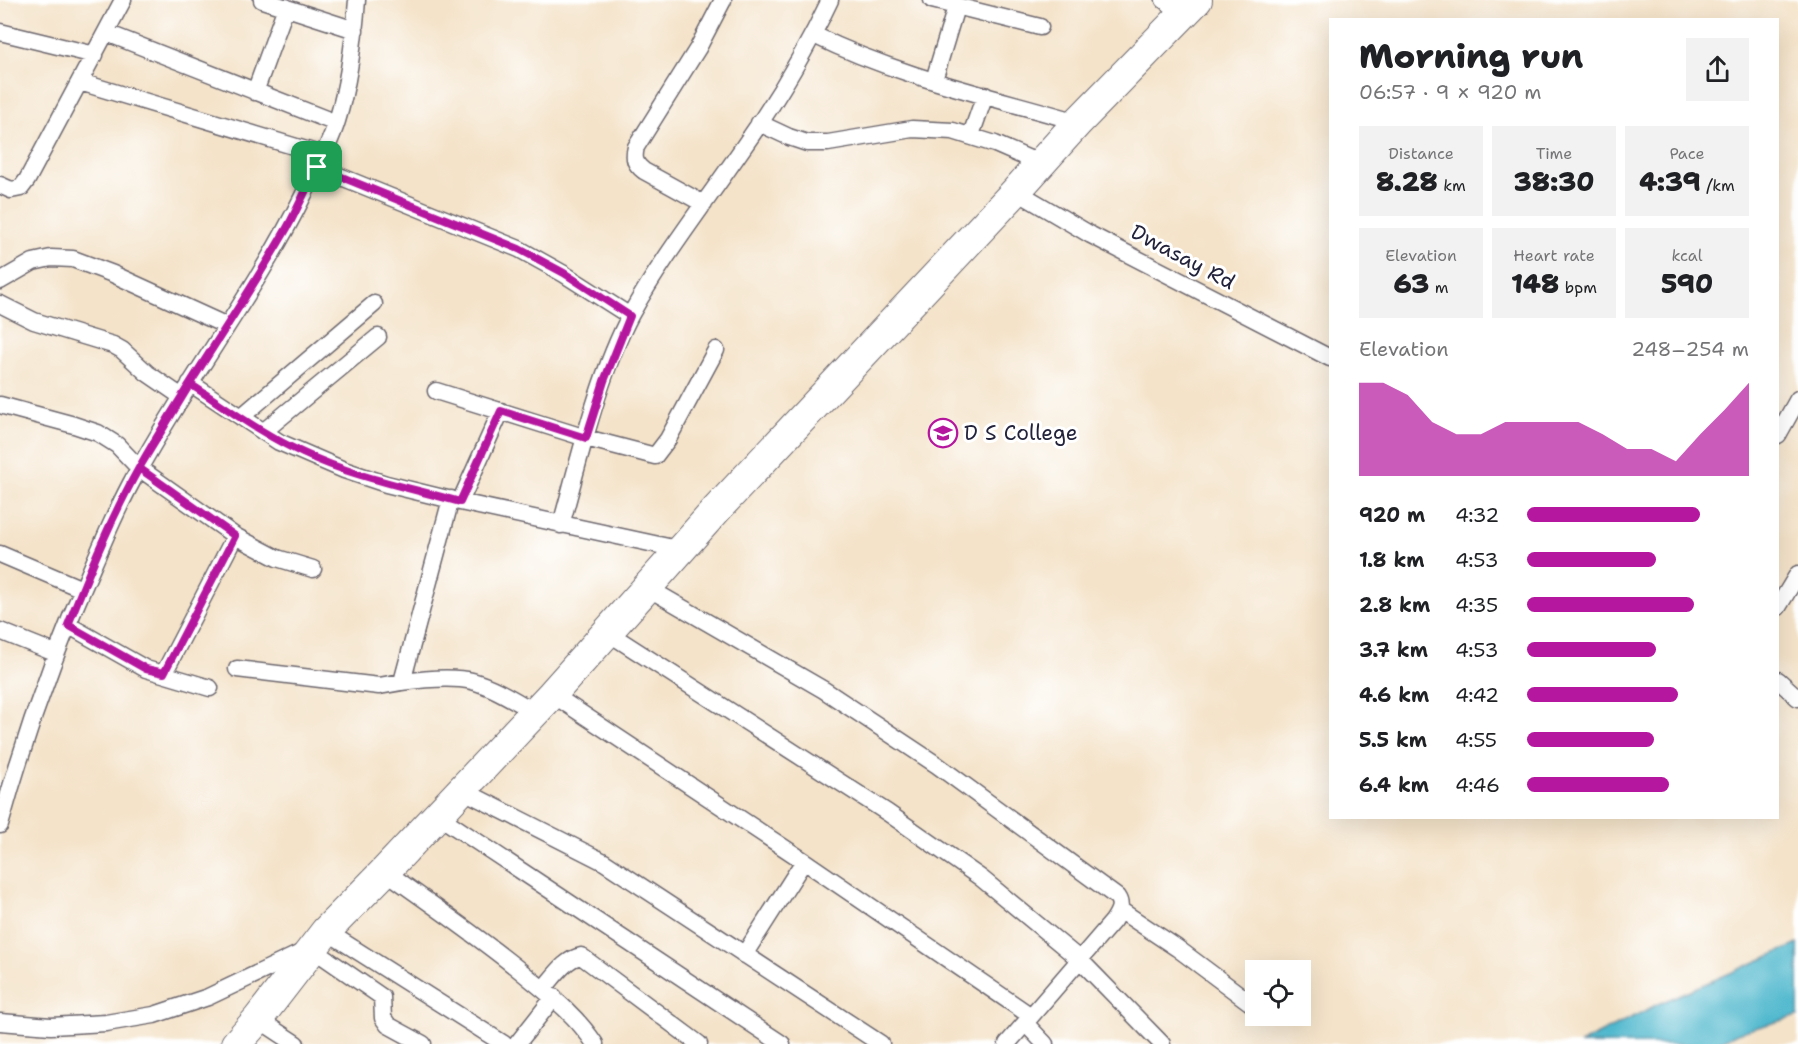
<!DOCTYPE html>
<html lang="en">
<head>
<meta charset="utf-8">
<style>
	body { margin:0; font-family:"Shantell Sans",sans-serif; background:#f2f2f2; color:#202124; height:100vh; display:flex; flex-direction:column; font-size:22px; white-space:nowrap }
	* { box-sizing:border-box; margin:0 }
	p { font-size:20px; color:#757577 }
	.icon { flex:none; width:33px; height:33px; fill:none; stroke:currentColor; stroke-width:2; stroke-linecap:round; stroke-linejoin:round }
	.map { position:relative; flex:1; overflow:hidden }
	.details { position:absolute; left:1329px; top:18px; width:450px; height:801px; display:flex; flex-direction:column; background:#fff; border-radius:0px; box-shadow:0 6px 24px #0002 }
	.details>* { flex:none }
	.buttons { position:absolute; left:1245px; top:960px; display:grid; gap:12px }
	.buttons a { display:grid; place-items:center; width:66px; height:66px; border-radius:0px; background:#fff; box-shadow:0 6px 24px #0002; font-size:30px }
	.pin { position:absolute; display:grid; place-items:center; width:51px; height:51px; color:#fff; margin:-26px; border-radius:12px; box-shadow:0 3px 9px #0006 }
	.round { display:grid; place-items:center; flex:none; width:63px; height:63px; border-radius:0px; background:#f2f2f2 }
	.head { display:flex; align-items:center; justify-content:space-between; height:102px; padding:0 30px }
	h1 { font-size:33px; font-weight:800; line-height:45px }
	.stats { display:grid; grid-template-columns:repeat(3,1fr); gap:9px; height:102px; padding:6px 30px }
	.stats div { display:grid; align-content:center; border-radius:0px; background:#f2f2f2; text-align:center }
	.stats b { font-size:26px; font-weight:800 }
	.stats small { font-size:16px; font-weight:400 }
	.stats p { font-size:16px }
	.chart { height:168px; padding:12px 30px }
	.chart p { display:flex; justify-content:space-between }
	.chart svg { width:100%; height:108px; margin-top:6px; fill:#b5179e; opacity:.7 }
	ul { padding:0 30px; list-style:none; font-size:20px }
	li { display:grid; grid-template-columns:96px 72px 1fr; align-items:center; height:45px }
	li i { height:15px; border-radius:8px; background:#b5179e }
	.map>svg:first-child { display:block }
</style>
</head>
<body>
<div class="map">
<svg width="1798" height="1044" viewBox="0 0 1798 1044">
	<rect width="100%" height="100%" fill="#fff"/>
	<filter id="ink" filterUnits="userSpaceOnUse"><feTurbulence type="fractalNoise" baseFrequency=".0167" numOctaves="2"/><feDisplacementMap in="SourceGraphic" scale="12" xChannelSelector="R" yChannelSelector="G"/><feConvolveMatrix kernelMatrix="1 2 1 2 8 2 1 2 1" color-interpolation-filters="sRGB"/></filter>
	<filter id="wash" filterUnits="userSpaceOnUse"><feTurbulence type="fractalNoise" baseFrequency=".008" numOctaves="4" result="noise"/><feDisplacementMap in="SourceGraphic" scale="24" xChannelSelector="R" yChannelSelector="G"/><feGaussianBlur stdDeviation="1.35" result="paint"/><feColorMatrix in="noise" values="0 0 0 0 0 0 0 0 0 0 0 0 0 0 0 0 0 1.4 0 .05"/><feComposite in="paint" operator="in"/></filter>
	<g filter="url(#wash)">
		<rect width="100%" height="100%" fill="#f4e3c9"/>
		<path fill="#50b8cd" stroke="#396d84" stroke-width="1.5" d="M1798,944V1016L1737,1033L1716,1044H1580L1658,1004Z"/>
	</g>
	<g filter="url(#ink)">
		<g fill="none" stroke-linecap="round" stroke-linejoin="round">
			<g stroke="#6c666d" stroke-width="19">
				<path id="street" d="M262,0L355,30
					M932,0L1040,27
					M1164,0L1184,14
					M0,32L95,55
					M107,33L336,123
					M814,35C897,76 989,96 1078,122
					M934,80L956,7
					M80,82L323,155
					M255,92L286,7
					M759,123L789,137L807,143H828L912,129L953,131L995,144L1041,164
					M971,135L985,95
					M317,167L519,249L564,274L630,316
					M0,185L11,190L21,188L27,180L123,0
					M1016,191L1091,235L1330,358
					M704,204L644,171C635,164 633,159 636,147L698,48L723,0
					M0,281L33,262L51,258L73,259L113,274L227,326
					M0,304L34,321L113,345L122,350L147,373L182,397
					M190,383L279,442L344,470L386,484L460,502L682,550
					M436,391L586,438L655,456L668,439L716,350
					M0,405L74,425L98,433L117,445L139,468L235,536L277,558L313,569
					M241,417L374,304
					M263,432L378,337
					M1778,435L1798,399
					M460,502L501,411
					M561,525C580,457 598,376 631,314C663,257 703,206 740,152C774,104 805,53 830,0
					M0,554L82,589
					M648,588L824,690L937,765L1117,897C1123,906 1118,913 1113,921L1007,1044
					M1778,607L1798,574
					M68,625L146,669L210,688
					M0,631L55,653
					M607,632L888,813L981,878L1079,959L1162,1044
					M237,669L379,686C403,681 448,675 472,681C494,687 514,700 535,712
					M164,673L235,536
					M1778,680L1798,698
					M402,682L451,499
					M552,694L804,861L1031,1016
					M460,789L604,862L881,1044
					M437,815L782,1044
					M0,825C25,735 56,648 94,563C108,531 121,499 139,469C190,376 256,291 303,196C315,172 329,147 337,121C349,82 354,41 357,0
					M385,871C432,905 479,937 523,973C550,995 576,1015 595,1044
					M1120,910L1177,948L1256,1007
					M326,931L504,1044
					M744,955L804,861
					M543,989C554,977 565,959 581,956L699,1044
					M258,1019L296,1044
					M0,1022L51,1026L106,1023L154,1015L208,997L311,948L382,997L383,1018L388,1025L423,1044
					M1025,1023L1045,1044
					M517,1044L554,997"/>
			</g>
			<g stroke="#6c666d" stroke-width="32">
				<path id="highway" d="M236,1044L258,1019L326,931L385,871L552,694L716,510L1016,191L1078,122L1197,0"/>
			</g>
			<use href="#street" stroke="#fff" stroke-width="16"/>
			<use href="#highway" stroke="#fff" stroke-width="30"/>
		</g>
	</g>
	<g fill="none" stroke-linecap="round" stroke-linejoin="round" filter="url(#ink)">
		<g stroke="#fff" stroke-width="12">
			<path id="route" d="M317,167C307,187 298,208 287,228C240,310 185,386 139,468C111,518 89,572 68,625L146,669L164,673L235,536L139,468L190,384C227,408 263,435 303,453C354,477 407,487 460,502L501,411L586,438L604,381L630,316L564,273L519,249L317,167"/>
		</g>
		<use href="#route" stroke="#b5179e" stroke-width="8"/>
	</g>
	<defs>
		<g id="university-ring" transform="scale(1.5)"><circle r="9.5" fill="#fff" stroke="#b5179e" stroke-width="1.5"/><path d="M0-5L7-2L0 1L-7-2ZM-4 1L0 2.5L4 1V4Q0 6-4 4Z" fill="#b5179e"/></g>
	</defs>
	<g fill-rule="evenodd">
		<use href="#university-ring" x="943" y="433"/>
	</g>
	<g text-anchor="middle" stroke-width="6" stroke-linejoin="round" paint-order="stroke">
		<g font-size="21" fill="#22223b" stroke="#fff">
			<text transform="translate(1183 257) rotate(28)" y="7">Dwasay Rd</text>
		</g>
		<g font-size="21" fill="#22223b" stroke="#fff" text-anchor="start">
			<text x="964" y="440">D S College</text>
		</g>
	</g>
</svg>
<div class="buttons">
<a><svg class="icon" aria-label="locate" viewBox="0 0 24 24"><circle cx="12" cy="12" r="6"/><path d="M12 2v4M12 18v4M2 12h4M18 12h4"/></svg></a>
</div>
<div class="pin" style="left:317px;top:167px;background:#1e9e55"><svg class="icon" aria-label="arrive" viewBox="0 0 24 24"><path d="M6 21V4h12l-3 4 3 4H6"/></svg></div>
<section class="details">
<div class="head"><div><h1>Morning run</h1><p>06:57 · 9 × 920 m</p></div><a class="round"><svg class="icon" aria-label="share" viewBox="0 0 24 24"><path d="M12 15V3M7 8l5-5 5 5M5 13v7h14v-7"/></svg></a></div>
<div class="stats">
<div><p>Distance</p><b>8.28<small> km</small></b></div>
<div><p>Time</p><b>38:30</b></div>
<div><p>Pace</p><b>4:39<small> /km</small></b></div>
</div>
<div class="stats">
<div><p>Elevation</p><b>63<small> m</small></b></div>
<div><p>Heart rate</p><b>148<small> bpm</small></b></div>
<div><p>kcal</p><b>590</b></div>
</div>
<div class="chart"><p><span>Elevation</span>248–254 m</p>
<svg viewBox="0 0 160 44" preserveAspectRatio="none"><path d="M0 44V6L10 6L20 11L30 22L40 27L50 27L60 22L70 22L80 22L90 22L100 27L110 33L120 33L130 38L140 27L150 17L160 6V44z"/></svg>
</div>
<ul>
<li><b>920 m</b>4:32<i style="width:78%"></i></li>
<li><b>1.8 km</b>4:53<i style="width:58%"></i></li>
<li><b>2.8 km</b>4:35<i style="width:75%"></i></li>
<li><b>3.7 km</b>4:53<i style="width:58%"></i></li>
<li><b>4.6 km</b>4:42<i style="width:68%"></i></li>
<li><b>5.5 km</b>4:55<i style="width:57%"></i></li>
<li><b>6.4 km</b>4:46<i style="width:64%"></i></li>
</ul>
</section>
</div>
</body>
</html>
